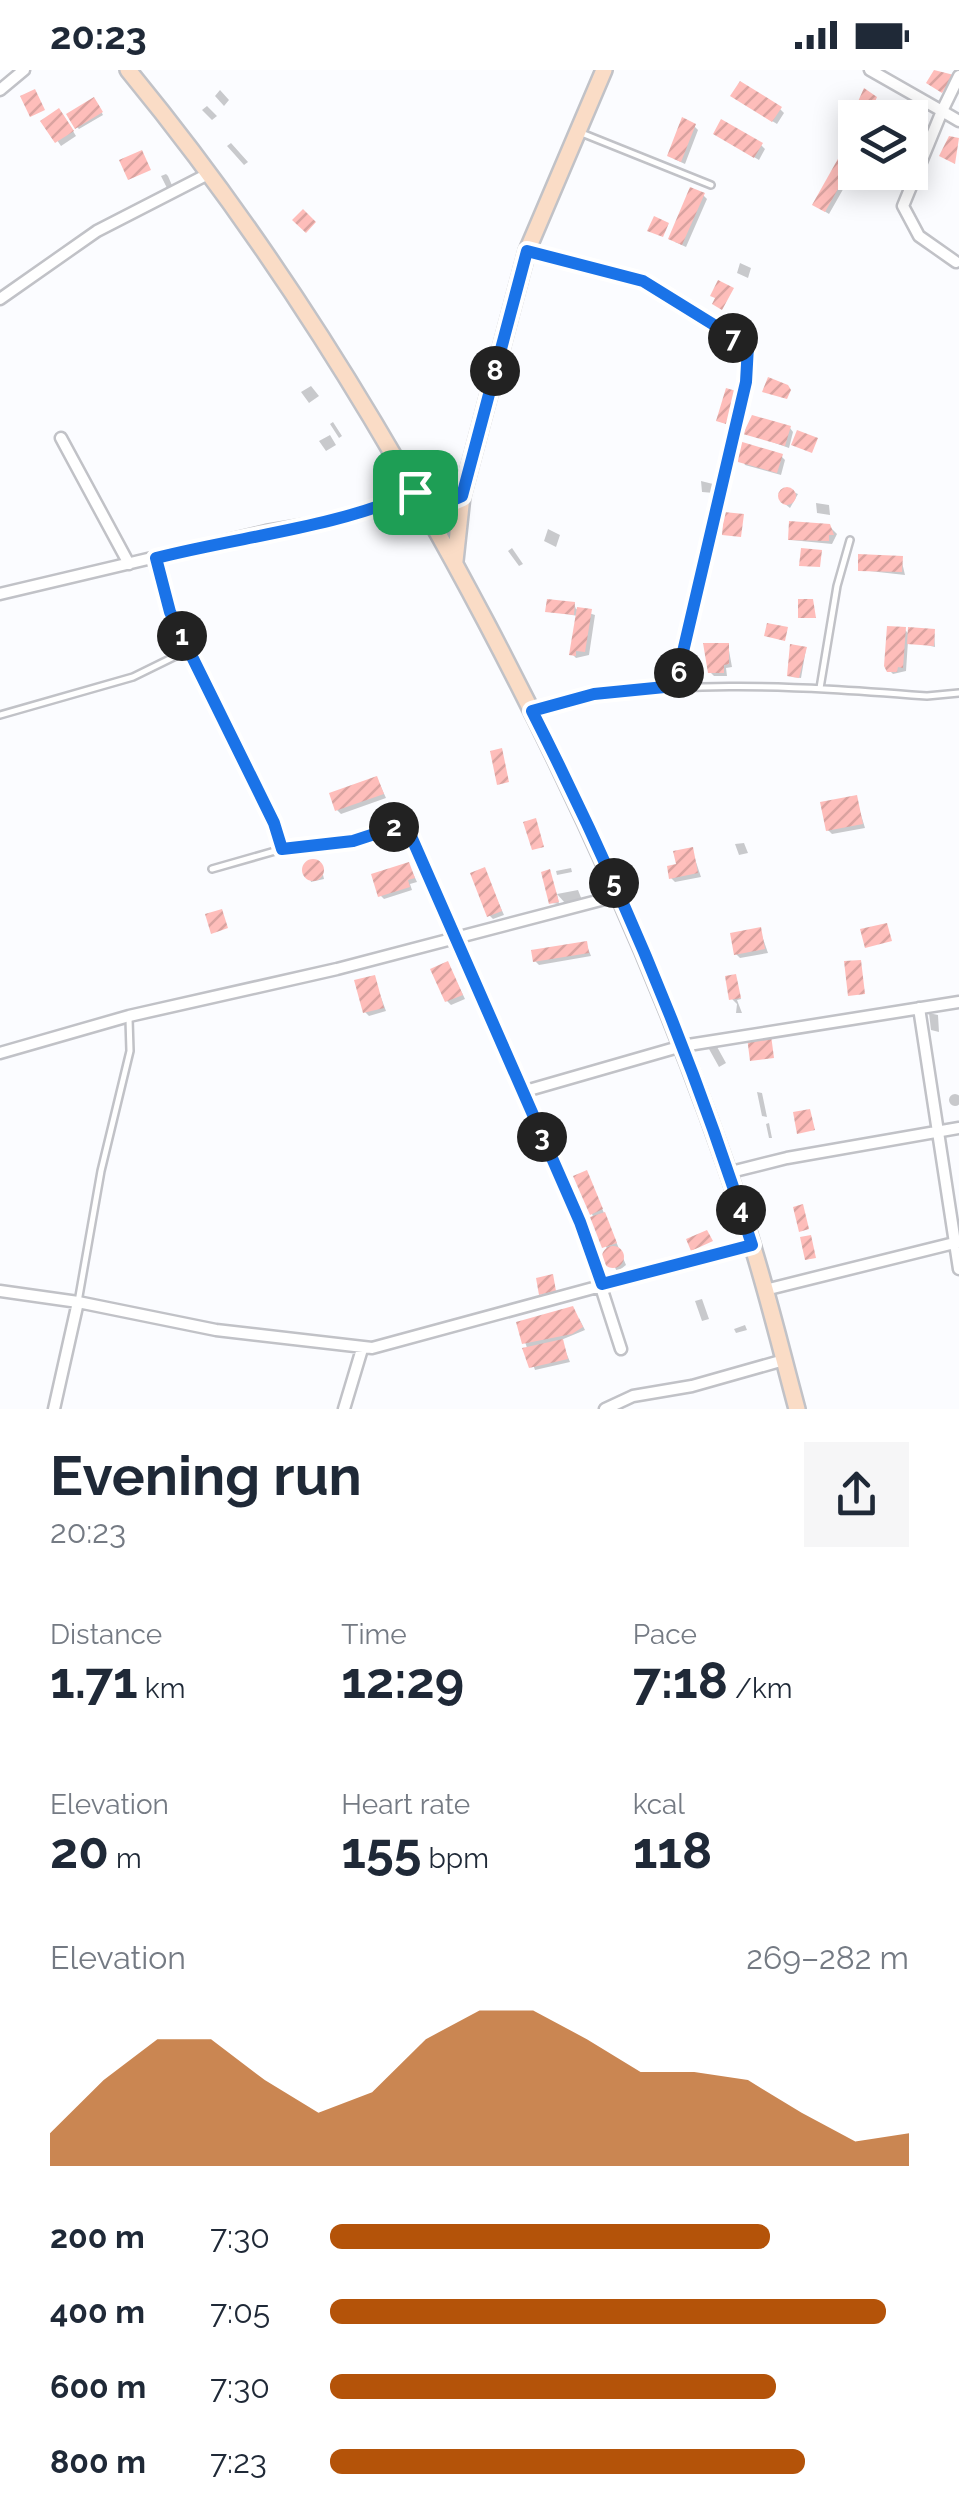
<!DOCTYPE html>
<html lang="en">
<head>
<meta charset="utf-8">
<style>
	body { margin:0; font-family:Raleway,sans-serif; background:#f6f6f7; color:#1f2937; height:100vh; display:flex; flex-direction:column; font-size:38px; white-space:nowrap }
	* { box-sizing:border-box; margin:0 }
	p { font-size:32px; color:#747a83 }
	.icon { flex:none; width:55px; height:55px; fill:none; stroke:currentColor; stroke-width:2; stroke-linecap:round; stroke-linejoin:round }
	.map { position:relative; height:1339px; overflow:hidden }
	.sheet { display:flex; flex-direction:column; background:#fff; flex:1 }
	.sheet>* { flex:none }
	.tools { position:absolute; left:838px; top:30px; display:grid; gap:20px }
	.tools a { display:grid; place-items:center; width:90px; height:90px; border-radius:0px; background:#fff; box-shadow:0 5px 25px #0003; font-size:50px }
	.pin { position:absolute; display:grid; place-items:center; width:85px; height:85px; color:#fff; margin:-42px; border-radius:20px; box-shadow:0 5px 15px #0006 }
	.km { position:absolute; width:50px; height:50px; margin:-25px; border-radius:50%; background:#222; color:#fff; font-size:28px; line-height:50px; text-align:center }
	.round { display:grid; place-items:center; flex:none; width:105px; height:105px; border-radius:0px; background:#f6f6f7 }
	.headline { display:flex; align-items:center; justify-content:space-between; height:170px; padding:0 50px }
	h1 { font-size:55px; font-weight:700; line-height:75px }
	.metrics { display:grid; grid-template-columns:repeat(3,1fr); gap:15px; height:170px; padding:10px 50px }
	.metrics div { display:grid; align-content:center }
	.metrics b { font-size:50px; font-weight:700 }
	.metrics small { font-size:28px; font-weight:400 }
	.metrics p { font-size:28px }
	.chart { height:280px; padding:20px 50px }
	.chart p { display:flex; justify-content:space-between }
	.chart svg { width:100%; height:180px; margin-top:10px; fill:#b45309; opacity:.7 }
	ul { padding:0 50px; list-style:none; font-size:32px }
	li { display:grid; grid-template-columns:160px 120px 1fr; align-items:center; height:75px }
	li i { height:25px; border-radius:12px; background:#b45309 }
	.status { display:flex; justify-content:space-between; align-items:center; height:70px; padding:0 50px; background:#fff; direction:ltr }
	.status svg { height:28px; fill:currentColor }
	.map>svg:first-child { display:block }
</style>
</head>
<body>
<div class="status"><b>20:23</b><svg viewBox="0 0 49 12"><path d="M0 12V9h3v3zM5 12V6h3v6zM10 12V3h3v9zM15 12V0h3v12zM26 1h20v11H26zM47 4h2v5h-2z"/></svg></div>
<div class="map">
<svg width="959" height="1339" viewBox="0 0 959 1339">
	<defs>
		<pattern id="building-hatch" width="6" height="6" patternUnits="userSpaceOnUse" patternTransform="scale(2.5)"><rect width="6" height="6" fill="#febdba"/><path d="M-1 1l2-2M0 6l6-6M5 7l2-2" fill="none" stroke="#daa3a0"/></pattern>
	</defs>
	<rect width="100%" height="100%" fill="#fbfcff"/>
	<path fill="#0003" d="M220,20L229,30L224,36L215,26Z
		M865,21L879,33L873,48H855V66L848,60Z
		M737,29L780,39L784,43L777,54Z
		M96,32L103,45L79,59L77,57Z
		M207,36L217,46L212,50L202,40Z
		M63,45L76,66L61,76L44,51Z
		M694,56L698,60L685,94L674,89L670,85Z
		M720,67L761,75L765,79L759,90Z
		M231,73L248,92L244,95L227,76Z
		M850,96L854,100L829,144L819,138Z
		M166,104L168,106L174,120H168L161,106Z
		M703,125L707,129L686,177L675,172Z
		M740,193L751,198L748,208L737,203Z
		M311,316L319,326L309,333L301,322Z
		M735,323L728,354L721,352Z
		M333,352L342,366L339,368L330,354Z
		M790,358L793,362L789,378L746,363Z
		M330,365L336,375L326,381L319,371Z
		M740,374L781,386L785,390L781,405L745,395L738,382Z
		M701,411L713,414L714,423L702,422Z
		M380,414L384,423L379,425L375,416Z
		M784,418L798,424L790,438L780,430Z
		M816,433L829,435L830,445L817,443Z
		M392,445L398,456L389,460L383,449Z
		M829,456L837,464L832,474L791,470Z
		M548,459L560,465L556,477L544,471Z
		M512,478L523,494L519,496L508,481Z
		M901,488L905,505L860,500Z
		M574,534L576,539L595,545L589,585L576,588L572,584L578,546L548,541Z
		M905,560L910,565L934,561L935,577L908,571L906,601L893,604L889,600Z
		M728,575L732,597L726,598L727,606H714L710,602Z
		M806,579L801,608L792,607L789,605Z
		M377,708L386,728L341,744L337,740Z
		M856,728L865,758L832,764L828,760Z
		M744,773L748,783L739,785L735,774Z
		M692,780L701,807L675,812L671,808Z
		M320,792L324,809L311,812L306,794Z
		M409,795L417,812L410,814L412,820L384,829L380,825Z
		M571,798L572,802L557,805L556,801Z
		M484,800L504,845L493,849L489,845Z
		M578,820L582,830L565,833L557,824L559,834L552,833L557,824Z
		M760,860L768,883L740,888L736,884Z
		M586,873L591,886L539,895L535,891Z
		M448,894L465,929L451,935L447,931Z
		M735,906L741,929L737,930L742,943H736L737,934L732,929Z
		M374,908L386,941L369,946L365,942Z
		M929,943L938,945L939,962L931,960Z
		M716,975L726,993L719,997L709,979Z
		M757,1022L762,1023L767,1047L762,1046Z
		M949 1030a6 6 0 1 1 12 0a6 6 0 1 1-12 0Z
		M769,1053L772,1068H769L766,1054Z
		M587,1103L626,1195L617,1202L592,1144Z
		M702,1229L709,1249L702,1251L695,1231Z
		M579,1248L585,1260L561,1270L570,1292L535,1300L525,1272Z
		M745,1255L747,1260L736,1263L734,1259Z"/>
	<path fill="url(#building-hatch)" d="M934,0L954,5L942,23L926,13Z
		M740,11L782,37L772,52L730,26Z
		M864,18L877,27L868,48H855V65L845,61Z
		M35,19L45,40L30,47L20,26Z
		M94,27L103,42L75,59L66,44Z
		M59,38L74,61L55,73L40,51Z
		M682,47L696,54L681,92L667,86Z
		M721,49L763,73L754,88L713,64Z
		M949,66L959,68L955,94L939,86Z
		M142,80L151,100L128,110L119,90Z
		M839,87L852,94L825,142L812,135Z
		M690,117L705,123L682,175L668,169Z
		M303,139L316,152L306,163L292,150Z
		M654,146L669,153L663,167L647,161Z
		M718,210L734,218L722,240L712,234L715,228L710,226Z
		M768,307L788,315L791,320L787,329L762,322Z
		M726,318L736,321L726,354L716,351Z
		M752,345L791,356L785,376L743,364Z
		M797,360L818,368L812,383L791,375Z
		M739,371L783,384L777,403L738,392Z
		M778 426a9 9 0 1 1 18 0a9 9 0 1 1-18 0Z
		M724,442L744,444L741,467L722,465Z
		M789,451L830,454L834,465H829V471L788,470Z
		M801,478L822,480L820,497L799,496Z
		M858,484L903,486L902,502L858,501Z
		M547,529L575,532L574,545L545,542Z
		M798,529H813L816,548H798Z
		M577,537L592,539L585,582L576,581V586L569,585Z
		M767,553L788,557L785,571L764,566Z
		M887,556L906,557L903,598L898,597L897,602H887L884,596Z
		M908,557L935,559L934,576L907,574Z
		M703,573H729V594L724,595V603H708Z
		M790,574L807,577L799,608L787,606Z
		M502,678L509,712L497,715L490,681Z
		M377,706L384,724L335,741L329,723Z
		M857,725L863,754L826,761L820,732Z
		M536,748L544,777L532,780L523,752Z
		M693,777L698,803L669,809L667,796L676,794L673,781Z
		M302 800a11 11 0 1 1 22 0a11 11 0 1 1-22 0Z
		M409,792L415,808L408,810L410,817L378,827L371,804Z
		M485,797L502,841L487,847L470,803Z
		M550,799L559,832L549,834L541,802Z
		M222,839L228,858L211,864L205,844Z
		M887,853L892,871L865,878L860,859Z
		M761,857L765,879L734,885L730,863Z
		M587,871L589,883L533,892L531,880Z
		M861,890L865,924L848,926L844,891Z
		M448,891L463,925L445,932L430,899Z
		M736,904L741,928L729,930L725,906Z
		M375,905L384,938L363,943L354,910Z
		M771,965L774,988L750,991L747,967Z
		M810,1039L815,1060L797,1064L793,1042Z
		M587,1100L603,1139L590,1145L573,1106Z
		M803,1134L809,1159L799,1162L793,1137Z
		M605,1142L617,1173L602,1178L590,1147Z
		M707,1160L713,1171L691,1181L686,1169Z
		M811,1165L816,1188L805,1190L800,1167Z
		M602 1187a11 11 0 1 1 22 0a11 11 0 1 1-22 0Z
		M553,1204L556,1221L539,1225L536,1208Z
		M573,1236L583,1257L572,1264L522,1274L516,1252Z
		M563,1269L568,1289L529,1298L522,1278Z"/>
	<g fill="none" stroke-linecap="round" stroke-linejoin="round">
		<g stroke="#c1c2c7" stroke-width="10">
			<path id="lane" d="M579,62L711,115
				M532,183L643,211L747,276L746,312L675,616
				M156,489L169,543L274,753L282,779L327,776L405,757L452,866
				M820,618L837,516L850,470
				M535,640C660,606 798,616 927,626L959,623
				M0,645L133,607L190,579
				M212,799L282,779
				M78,1232L101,1101L130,981L129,949"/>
		</g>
		<g stroke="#c1c2c7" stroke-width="15">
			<path id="street" d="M870,0L942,41L959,6
				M0,20L24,0
				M956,192L919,166L903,136L942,41L959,51
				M0,229L97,161L208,104
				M61,368L129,494
				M0,524L266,461L350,447L415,422
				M453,869L477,914L580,1152L621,1279
				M919,938L959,1199
				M0,983L129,946L337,899L620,825
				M522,1022L682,976L959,932
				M727,1103L787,1088L959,1058
				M765,1220L958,1172
				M0,1221L78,1232L54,1339
				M78,1232L216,1260L372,1278L752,1175
				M344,1339L362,1279
				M605,1339L633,1326L692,1316L784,1290"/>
		</g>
		<g stroke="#c1c2c7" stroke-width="20">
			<path id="secondary" d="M128,0C268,170 383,357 486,552C587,744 676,943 744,1149C765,1212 780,1276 797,1339
				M425,442L462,426
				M455,491L462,426L527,181L604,0"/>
		</g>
		<use href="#lane" stroke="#fff" stroke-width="5"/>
		<use href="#street" stroke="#fff" stroke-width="10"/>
		<use href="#secondary" stroke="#fadcc6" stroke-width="15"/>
	</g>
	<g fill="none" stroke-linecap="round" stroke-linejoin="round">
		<g stroke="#fff" stroke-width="20">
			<path id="route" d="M527,181L643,211L748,276L746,312L675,616L594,624L532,641C619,812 694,991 752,1175L602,1214L580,1152L410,764L399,756L353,771L282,779L274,753L170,542L156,488C242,466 335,458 415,422L426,442L462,426Z"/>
		</g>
		<use href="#route" stroke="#1a73e8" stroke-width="12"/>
	</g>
</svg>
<div class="tools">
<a><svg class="icon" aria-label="layers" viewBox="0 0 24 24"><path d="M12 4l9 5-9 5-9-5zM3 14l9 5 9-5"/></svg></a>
</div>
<div class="pin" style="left:415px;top:422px;background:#1e9e55"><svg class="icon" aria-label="arrive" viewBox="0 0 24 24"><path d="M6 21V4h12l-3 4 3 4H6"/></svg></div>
<b class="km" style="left:182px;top:566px">1</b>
<b class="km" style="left:394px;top:757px">2</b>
<b class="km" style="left:542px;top:1067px">3</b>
<b class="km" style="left:741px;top:1140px">4</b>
<b class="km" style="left:614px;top:813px">5</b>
<b class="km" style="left:679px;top:603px">6</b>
<b class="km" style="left:733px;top:268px">7</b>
<b class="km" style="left:495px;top:301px">8</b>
</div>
<section class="sheet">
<div class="headline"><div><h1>Evening run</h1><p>20:23</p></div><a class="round"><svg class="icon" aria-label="share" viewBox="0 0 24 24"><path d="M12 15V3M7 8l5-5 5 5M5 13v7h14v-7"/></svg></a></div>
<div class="metrics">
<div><p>Distance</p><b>1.71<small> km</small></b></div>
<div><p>Time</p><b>12:29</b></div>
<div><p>Pace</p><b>7:18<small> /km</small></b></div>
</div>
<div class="metrics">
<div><p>Elevation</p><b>20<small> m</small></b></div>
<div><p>Heart rate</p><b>155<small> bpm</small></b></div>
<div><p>kcal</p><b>118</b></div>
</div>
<div class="chart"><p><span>Elevation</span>269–282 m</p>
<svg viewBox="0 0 160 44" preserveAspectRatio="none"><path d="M0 44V36L10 23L20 13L30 13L40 23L50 31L60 26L70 13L80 6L90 6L100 13L110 21L120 21L130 23L140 31L150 38L160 36V44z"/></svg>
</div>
<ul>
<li><b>200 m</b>7:30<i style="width:76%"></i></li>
<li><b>400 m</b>7:05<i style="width:96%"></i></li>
<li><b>600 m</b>7:30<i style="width:77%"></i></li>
<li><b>800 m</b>7:23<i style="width:82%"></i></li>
</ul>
</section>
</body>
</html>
